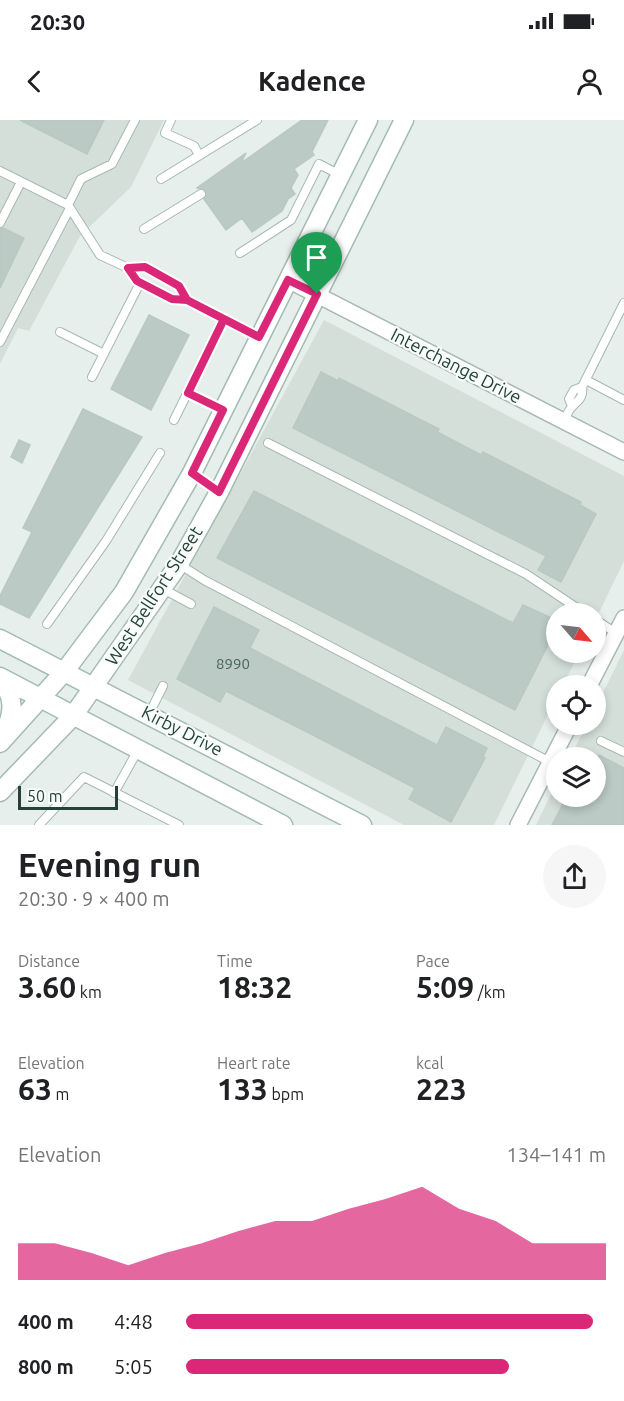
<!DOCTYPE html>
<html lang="en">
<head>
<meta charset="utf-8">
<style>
	body { margin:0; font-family:Ubuntu,sans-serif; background:#f6f6f6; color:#202124; height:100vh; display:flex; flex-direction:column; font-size:22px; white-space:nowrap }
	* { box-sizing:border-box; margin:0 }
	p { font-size:20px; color:#757577 }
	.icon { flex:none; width:33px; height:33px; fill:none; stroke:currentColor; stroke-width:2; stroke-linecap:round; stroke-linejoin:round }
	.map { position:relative; height:705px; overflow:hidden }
	.details { display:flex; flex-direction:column; background:#fff; flex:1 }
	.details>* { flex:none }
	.needle { width:39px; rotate:118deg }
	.buttons { position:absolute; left:546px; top:483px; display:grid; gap:12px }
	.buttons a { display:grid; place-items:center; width:60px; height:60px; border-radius:50%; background:#fff; box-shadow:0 3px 9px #0003; font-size:30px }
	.scale { position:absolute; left:18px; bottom:15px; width:100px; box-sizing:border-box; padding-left:6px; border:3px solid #24423a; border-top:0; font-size:16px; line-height:21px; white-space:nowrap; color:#24423a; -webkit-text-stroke:4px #f7fbf9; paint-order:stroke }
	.pin { position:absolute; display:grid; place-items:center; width:51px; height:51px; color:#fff; margin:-62px -26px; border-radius:50% 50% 50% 0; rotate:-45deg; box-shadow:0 0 6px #0007 }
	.pin .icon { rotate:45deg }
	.round { display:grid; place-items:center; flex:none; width:63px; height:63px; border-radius:32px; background:#f6f6f6 }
	.overview { display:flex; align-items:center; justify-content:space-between; height:102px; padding:0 18px }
	h1 { font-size:33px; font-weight:600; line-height:45px }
	.metrics { display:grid; grid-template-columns:repeat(3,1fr); gap:9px; height:102px; padding:6px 18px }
	.metrics div { display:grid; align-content:center }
	.metrics b { font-size:30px; font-weight:600 }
	.metrics small { font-size:16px; font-weight:400 }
	.metrics p { font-size:16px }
	.chart { height:168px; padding:12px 18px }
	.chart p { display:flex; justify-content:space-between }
	.chart svg { width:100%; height:108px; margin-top:6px; fill:#db2777; opacity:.7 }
	ul { padding:0 18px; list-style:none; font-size:20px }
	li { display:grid; grid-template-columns:96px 72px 1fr; align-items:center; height:45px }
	li i { height:15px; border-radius:8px; background:#db2777 }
	.status { display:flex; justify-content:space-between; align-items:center; height:42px; padding:0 30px; background:#fff; direction:ltr }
	.status svg { height:16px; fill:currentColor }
	header { display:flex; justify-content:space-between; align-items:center; height:78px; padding:0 18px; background:#fff; font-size:27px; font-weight:600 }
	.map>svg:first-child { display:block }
</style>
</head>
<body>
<div class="status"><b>20:30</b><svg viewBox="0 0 49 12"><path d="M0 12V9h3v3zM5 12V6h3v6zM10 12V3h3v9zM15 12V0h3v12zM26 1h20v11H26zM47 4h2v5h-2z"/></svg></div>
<header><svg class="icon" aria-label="back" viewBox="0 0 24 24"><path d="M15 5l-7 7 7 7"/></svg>Kadence<svg class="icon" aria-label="person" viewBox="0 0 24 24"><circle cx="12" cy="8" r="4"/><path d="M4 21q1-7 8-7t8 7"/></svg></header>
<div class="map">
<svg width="624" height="705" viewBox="0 0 624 705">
	<rect width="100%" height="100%" fill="#e6efeb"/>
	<path fill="#d4dfda" d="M0,0H164L131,67L80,116L29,211L18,208L0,244Z
		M324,200L624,356V441L596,499V494H556V532L579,533L563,565L556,566V578L494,705H404L128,560Z
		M624,530V705H536L556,664V676H596V638L570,637L587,605L596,604V587Z"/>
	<path fill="#bbcac4" stroke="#b8c9c2" stroke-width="1.5" d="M20,0H104L87,34Z
		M302,0H328L312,32L314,35L294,49L298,55L291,68L295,74L288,79L282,91L252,112L242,98L226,110L204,79L206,70L197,68L246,33L241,43Z
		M3,108L24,118L0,168V109Z
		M149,195L189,215L151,290L111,269Z
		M321,252L338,261L339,258L439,309L437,312L481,335L483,332L581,382L580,385L596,394L561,462L538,450L546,436L293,308Z
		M83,289L142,317L29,498L0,484V476L32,412L23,408Z
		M19,320L30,325L22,343L11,337Z
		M254,371L513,503L523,485L556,500V509L515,590L217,438Z
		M214,487L259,510L250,528L437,625L446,607L487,628L483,637L485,638L451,702L409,679L415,668L313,615L226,571L220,582L177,559Z
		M599,635L624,648V705H552L564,682L573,687L578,676H596V642Z"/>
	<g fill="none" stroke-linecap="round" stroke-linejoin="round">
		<g stroke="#a8b8b2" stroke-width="10">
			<path id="service" d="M171,0L165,13L194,26L199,35
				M0,51L68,85L100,135L128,148L145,147L179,166L187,180
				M161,59L257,0
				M68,85L81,59L112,44L135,0
				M0,103L21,62
				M144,109L201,74
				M240,133L291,100L319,44L340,55
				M128,148L137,161L172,179L187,180L259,217
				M60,212L104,234
				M0,222L70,88
				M92,257L140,163
				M586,260L624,280
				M582,267L624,183
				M188,272L223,290
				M174,300L224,199
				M564,302C566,297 568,291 571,288C577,281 584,278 582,267L574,270L569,279L572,286
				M268,323L526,454L586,494
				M179,444L204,460L550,642
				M163,469L191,484
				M596,500L616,513
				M47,504L106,421L160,333
				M149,594L163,566
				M601,621L624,632
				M114,673L138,630
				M39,705L84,657L179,705"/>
		</g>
		<g stroke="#a8b8b2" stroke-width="18">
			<path id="minor" d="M288,160L624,332
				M589,566L624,498
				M518,705L570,604"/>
		</g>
		<g stroke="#a4bbb3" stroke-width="21">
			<path id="secondary" d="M0,519L362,705
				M0,557L283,705
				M0,560C16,577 13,592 5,613
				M0,623L64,552L124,472L192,353L368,0
				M0,672L73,596L179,444L219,372L404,0"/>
		</g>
		<use href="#service" stroke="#fff" stroke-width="8"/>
		<use href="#minor" stroke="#fff" stroke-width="15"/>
		<use href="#secondary" stroke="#fff" stroke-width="18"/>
	</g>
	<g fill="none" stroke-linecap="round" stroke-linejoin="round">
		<g stroke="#fff" stroke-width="12">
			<path id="route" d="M317,174L288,160L259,217L187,180L172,179L137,161L128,148L145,147L179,166L187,180L224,199L188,273L223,290L192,353L219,372L317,174"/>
		</g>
		<use href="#route" stroke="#db2777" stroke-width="8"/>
	</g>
	<g text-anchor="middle" stroke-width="4.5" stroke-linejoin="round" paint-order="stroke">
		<g font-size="15" fill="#4a645c">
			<text x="233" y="549">8990</text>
		</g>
		<g font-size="18" fill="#24423a" stroke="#f7fbf9">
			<text transform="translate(456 246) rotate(27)" y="6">Interchange Drive</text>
			<text transform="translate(154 476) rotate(-57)" y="6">West Bellfort Street</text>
			<text transform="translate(182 611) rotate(27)" y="6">Kirby Drive</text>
		</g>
	</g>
</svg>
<div class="buttons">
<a><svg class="needle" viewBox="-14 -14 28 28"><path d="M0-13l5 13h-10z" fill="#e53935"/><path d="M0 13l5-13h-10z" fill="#757577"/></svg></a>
<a><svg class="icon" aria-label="locate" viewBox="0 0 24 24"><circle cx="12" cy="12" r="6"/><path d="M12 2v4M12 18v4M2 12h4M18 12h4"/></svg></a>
<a><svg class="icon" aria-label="layers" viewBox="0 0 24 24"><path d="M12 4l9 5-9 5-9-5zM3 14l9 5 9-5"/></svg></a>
</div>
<div class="scale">50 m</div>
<div class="pin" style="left:317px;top:174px;background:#1e9e55"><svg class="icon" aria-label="arrive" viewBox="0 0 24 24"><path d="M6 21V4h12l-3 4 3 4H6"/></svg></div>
</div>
<section class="details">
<div class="overview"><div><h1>Evening run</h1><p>20:30 · 9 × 400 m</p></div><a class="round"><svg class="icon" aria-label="share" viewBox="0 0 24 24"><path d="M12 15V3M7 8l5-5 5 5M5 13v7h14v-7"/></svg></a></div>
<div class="metrics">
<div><p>Distance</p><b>3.60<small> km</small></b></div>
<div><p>Time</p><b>18:32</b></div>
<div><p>Pace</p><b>5:09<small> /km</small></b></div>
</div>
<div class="metrics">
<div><p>Elevation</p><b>63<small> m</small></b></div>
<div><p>Heart rate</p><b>133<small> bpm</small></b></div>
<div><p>kcal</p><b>223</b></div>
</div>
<div class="chart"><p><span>Elevation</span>134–141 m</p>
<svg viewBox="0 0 160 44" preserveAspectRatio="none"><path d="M0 44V29L10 29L20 33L30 38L40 33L50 29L60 24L70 20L80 20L90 15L100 11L110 6L120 15L130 20L140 29L150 29L160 29V44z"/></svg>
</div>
<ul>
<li><b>400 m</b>4:48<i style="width:97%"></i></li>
<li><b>800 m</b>5:05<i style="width:77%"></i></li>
</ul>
</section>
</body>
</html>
